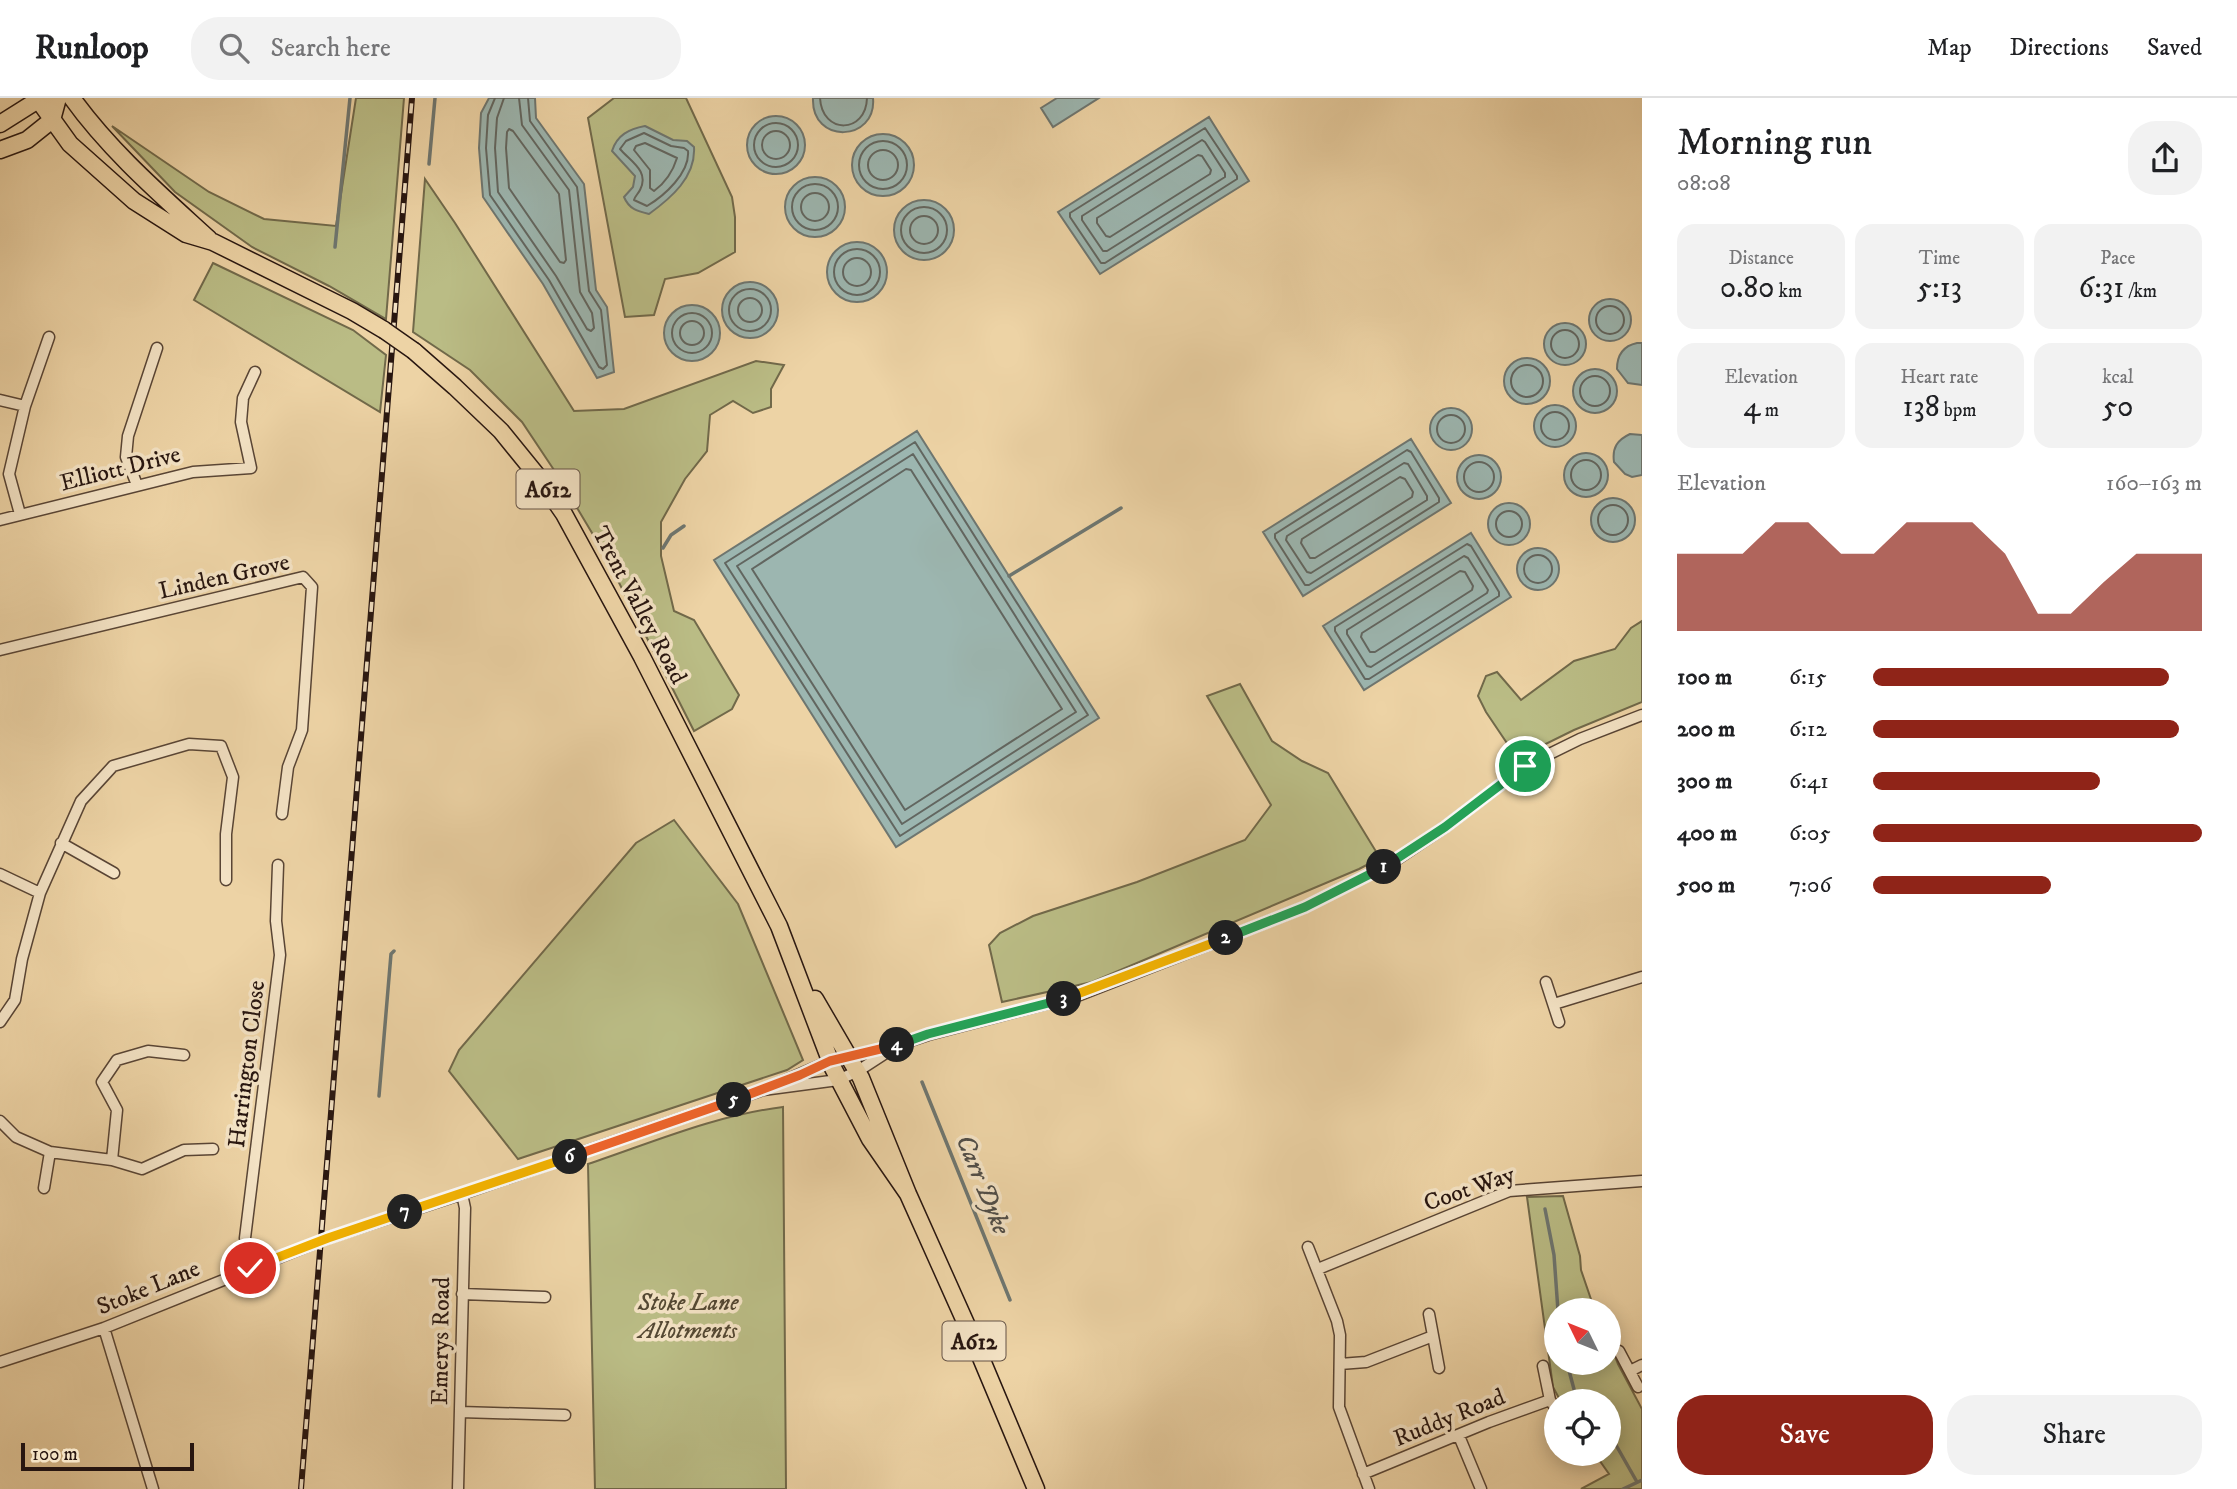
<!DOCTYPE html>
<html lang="en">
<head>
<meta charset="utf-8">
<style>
	body { margin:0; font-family:"IM FELL DW Pica",serif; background:#f2f2f2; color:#202124; height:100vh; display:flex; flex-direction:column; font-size:26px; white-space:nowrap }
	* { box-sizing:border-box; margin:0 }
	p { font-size:23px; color:#757577 }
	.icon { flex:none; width:38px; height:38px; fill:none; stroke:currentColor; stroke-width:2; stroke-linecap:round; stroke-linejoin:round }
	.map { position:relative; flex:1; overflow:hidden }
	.panel { display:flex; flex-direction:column; background:#fff; width:595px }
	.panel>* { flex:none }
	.needle { width:46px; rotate:313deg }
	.buttons { position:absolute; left:1544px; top:1200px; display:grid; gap:14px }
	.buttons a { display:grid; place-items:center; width:77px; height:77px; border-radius:50%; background:#fff; box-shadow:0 4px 18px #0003; font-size:35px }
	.scale { position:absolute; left:21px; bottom:18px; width:173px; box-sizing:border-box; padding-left:7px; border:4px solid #281610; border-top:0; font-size:19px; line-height:24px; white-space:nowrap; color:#281610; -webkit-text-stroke:5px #f3e2c4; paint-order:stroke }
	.pin { position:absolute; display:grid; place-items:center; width:60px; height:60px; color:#fff; margin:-30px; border:4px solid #fff; border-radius:50%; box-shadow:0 2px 7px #0007 }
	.km { position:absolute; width:35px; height:35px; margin:-18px; border-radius:50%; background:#222; color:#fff; font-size:19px; line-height:35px; text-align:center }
	.round { display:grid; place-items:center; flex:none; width:74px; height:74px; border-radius:28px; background:#f2f2f2 }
	.summary { display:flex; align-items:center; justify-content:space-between; height:119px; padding:0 35px }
	h1 { font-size:38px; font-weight:600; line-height:52px }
	.figures { display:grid; grid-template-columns:repeat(3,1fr); gap:10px; height:119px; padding:7px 35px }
	.figures div { display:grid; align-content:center; border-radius:18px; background:#f2f2f2; text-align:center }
	.figures b { font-size:30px; font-weight:600 }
	.figures small { font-size:19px; font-weight:400 }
	.figures p { font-size:19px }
	.chart { height:196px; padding:14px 35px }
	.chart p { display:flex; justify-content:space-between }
	.chart svg { width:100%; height:126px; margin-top:7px; fill:#8f2418; opacity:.7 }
	.primary-button { display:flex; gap:14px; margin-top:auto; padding:14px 35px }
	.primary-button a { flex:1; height:80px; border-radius:28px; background:#8f2418; color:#fff; font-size:28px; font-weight:600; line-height:80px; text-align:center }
	.primary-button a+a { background:#f2f2f2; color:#202124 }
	ul { padding:0 35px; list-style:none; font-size:23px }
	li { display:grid; grid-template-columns:112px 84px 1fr; align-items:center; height:52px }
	li i { height:18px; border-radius:9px; background:#8f2418 }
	header { display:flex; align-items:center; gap:42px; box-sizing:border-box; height:98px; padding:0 35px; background:#fff; border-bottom:2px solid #e0e0e0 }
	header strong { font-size:33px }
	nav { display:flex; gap:38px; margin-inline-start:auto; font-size:24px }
	.search { width:490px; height:63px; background:#f2f2f2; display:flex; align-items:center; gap:18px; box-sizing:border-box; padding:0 24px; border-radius:28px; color:#757577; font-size:26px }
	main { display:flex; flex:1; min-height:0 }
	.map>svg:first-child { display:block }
</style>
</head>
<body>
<header>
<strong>Runloop</strong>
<div class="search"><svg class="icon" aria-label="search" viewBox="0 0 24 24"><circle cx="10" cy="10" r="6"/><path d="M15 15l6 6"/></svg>Search here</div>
<nav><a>Map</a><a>Directions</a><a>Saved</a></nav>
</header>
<main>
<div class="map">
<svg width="1642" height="1391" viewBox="0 0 1642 1391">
	<rect width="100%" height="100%" fill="#edd3a5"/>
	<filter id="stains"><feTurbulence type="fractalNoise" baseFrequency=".00286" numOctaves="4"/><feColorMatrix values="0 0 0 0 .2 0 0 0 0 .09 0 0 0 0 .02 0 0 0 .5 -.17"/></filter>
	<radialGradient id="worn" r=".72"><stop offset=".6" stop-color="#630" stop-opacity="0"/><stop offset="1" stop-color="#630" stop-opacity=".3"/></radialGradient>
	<path fill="#babc85" stroke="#71694a" stroke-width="2" d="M356,0H404L386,221L329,188L252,149L175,94L112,28L209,94L264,121L336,128Z
		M614,0H686L732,99L735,119V154L698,175L665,181L654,217L625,219L588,20Z
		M425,81L455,125L574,313L624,311L756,263L784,267L771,291V309L753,315L733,303L710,317L707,353L685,381L661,424V458L674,513L694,522L739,597L732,611L694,633L604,455L558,378L522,324L470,272L413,234Z
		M213,165L353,232L386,257L380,314L194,202Z
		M1642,523V604L1574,632L1517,660L1486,614L1478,598L1486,578L1497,574L1521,602L1574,563L1615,551L1631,530Z
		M1240,586L1272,643L1302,663L1328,675L1380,760L1359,771L1092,884L1002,904L989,847L1000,835L1033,818L1137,784L1245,742L1271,707L1207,598Z
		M674,722L738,806L803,962L787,972L518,1061L449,973L459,952L636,745Z
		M783,1009L786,1391H595L588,1066C651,1045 716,1017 783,1009Z
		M1563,1098L1580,1158L1581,1172L1595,1213H1556V1265H1608V1241L1618,1266L1642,1311V1391H1581L1609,1376L1595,1356H1608V1304H1561L1553,1289L1527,1099Z"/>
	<path fill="#9cb6b0" stroke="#6e7670" stroke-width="2" d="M489,0H535L536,20L584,86L596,192L607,209L614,274L597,280L543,186L483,99L479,50L481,15Z
		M813,0H873C877,44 811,47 813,0Z
		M1057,0H1099L1053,29L1041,10Z
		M747 47a29 29 0 1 1 58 0a29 29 0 1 1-58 0Z
		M1209,19L1249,83L1100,176L1058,114Z
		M645,28L673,42L687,43L694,49C696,79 671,100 649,116C637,113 629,111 624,99L633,89L635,78L612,53C617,37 629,31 645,28Z
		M852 67a31 31 0 1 1 62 0a31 31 0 1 1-62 0Z
		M785 109a30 30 0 1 1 60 0a30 30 0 1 1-60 0Z
		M894 132a30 30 0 1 1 60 0a30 30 0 1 1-60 0Z
		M827 174a30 30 0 1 1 60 0a30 30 0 1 1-60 0Z
		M722 212a28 28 0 1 1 56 0a28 28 0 1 1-56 0Z
		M1589 222a21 21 0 1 1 42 0a21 21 0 1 1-42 0Z
		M664 235a28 28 0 1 1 56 0a28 28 0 1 1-56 0Z
		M1544 246a21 21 0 1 1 42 0a21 21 0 1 1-42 0Z
		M1637,245H1642V287L1628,285L1617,271C1617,257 1623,248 1637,245Z
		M1504 283a23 23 0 1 1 46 0a23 23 0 1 1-46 0Z
		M1573 293a22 22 0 1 1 44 0a22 22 0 1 1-44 0Z
		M1534 328a21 21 0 1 1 42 0a21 21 0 1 1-42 0Z
		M1430 331a21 21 0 1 1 42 0a21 21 0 1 1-42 0Z
		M917,333L1099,620L896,749L714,462Z
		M1630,336L1642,337V377L1632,379L1625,376L1614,364C1612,350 1617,342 1630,336Z
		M1411,341L1451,405L1303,498L1263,434Z
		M1564 377a22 22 0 1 1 44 0a22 22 0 1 1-44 0Z
		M1457 379a22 22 0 1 1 44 0a22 22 0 1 1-44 0Z
		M1591 422a22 22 0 1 1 44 0a22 22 0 1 1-44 0Z
		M1488 426a21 21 0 1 1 42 0a21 21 0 1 1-42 0Z
		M1471,435L1511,499L1364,592L1323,528Z
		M1517 471a21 21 0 1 1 42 0a21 21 0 1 1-42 0Z"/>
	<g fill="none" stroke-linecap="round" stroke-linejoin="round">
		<path stroke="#626660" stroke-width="2" d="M495,0L488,17L486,50L490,97L549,182L599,269L603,271L607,267L601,212L589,193L577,89L530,23L528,0
			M504,0L497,20L495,50L498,94L556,178L587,231L591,233L594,230L592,215L580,194L569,92L522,27L519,0
			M820,0C822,37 866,36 867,0
			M754 47a22 22 0 1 1 44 0a22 22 0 1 1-44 0Z
			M1205,30L1237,78V81L1105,165H1101L1070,119V115Z
			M509,31L513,33L559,96L566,162L564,165L560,164L509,90L506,50L507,34Z
			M762 47a14 14 0 1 1 28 0a14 14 0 1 1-28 0Z
			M644,35L671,48L684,50L688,53C690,75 664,98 647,108L634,102C635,98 638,96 640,92C650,73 630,63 620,51L626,43Z
			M1202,42L1205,44L1225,75V79L1107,153H1103L1082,122V118Z
			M859 67a24 24 0 1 1 48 0a24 24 0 1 1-48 0Z
			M645,45L677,60C673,73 665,85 654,93L650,90V72L634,52L636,48Z
			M868 67a15 15 0 1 1 30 0a15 15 0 1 1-30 0Z
			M1198,57L1202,58L1211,72L1210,76L1110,139L1106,138L1097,125V120Z
			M792 109a23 23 0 1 1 46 0a23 23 0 1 1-46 0Z
			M801 109a14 14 0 1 1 28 0a14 14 0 1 1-28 0Z
			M901 132a23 23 0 1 1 46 0a23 23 0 1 1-46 0Z
			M910 132a14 14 0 1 1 28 0a14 14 0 1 1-28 0Z
			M834 174a23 23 0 1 1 46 0a23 23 0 1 1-46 0Z
			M843 174a14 14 0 1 1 28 0a14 14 0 1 1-28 0Z
			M729 212a21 21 0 1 1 42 0a21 21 0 1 1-42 0Z
			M738 212a12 12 0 1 1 24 0a12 12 0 1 1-24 0Z
			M1596 222a14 14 0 1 1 28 0a14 14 0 1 1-28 0Z
			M672 235a20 20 0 1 1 40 0a20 20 0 1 1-40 0Z
			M680 235a12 12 0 1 1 24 0a12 12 0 1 1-24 0Z
			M1551 246a14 14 0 1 1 28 0a14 14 0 1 1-28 0Z
			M1511 283a16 16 0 1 1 32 0a16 16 0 1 1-32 0Z
			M1580 293a15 15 0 1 1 30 0a15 15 0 1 1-30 0Z
			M1541 328a14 14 0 1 1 28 0a14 14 0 1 1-28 0Z
			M1437 331a14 14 0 1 1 28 0a14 14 0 1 1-28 0Z
			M915,344L1088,617L900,738L725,465Z
			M1407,352L1411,354L1439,400V404L1309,487H1305L1275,440V436Z
			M913,356L1076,614L902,726L737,468Z
			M1571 377a15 15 0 1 1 30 0a15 15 0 1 1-30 0Z
			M1464 379a15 15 0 1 1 30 0a15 15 0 1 1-30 0Z
			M1404,365L1408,366L1427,398V402L1311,475L1307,474L1286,442L1287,438Z
			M906,371L911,372L1062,611L905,712L752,471Z
			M1400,379L1405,381L1413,394L1412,399L1315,460H1310L1301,445L1302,441Z
			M1598 422a15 15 0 1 1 30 0a15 15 0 1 1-30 0Z
			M1496 426a13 13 0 1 1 26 0a13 13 0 1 1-26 0Z
			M1467,446L1471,448L1499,494V498L1369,581H1365L1335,533V529Z
			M1524 471a14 14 0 1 1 28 0a14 14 0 1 1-28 0Z
			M1464,458L1468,460L1488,492L1487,495L1371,569L1367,568L1347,536V532Z
			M1460,473L1465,474L1473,488L1472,492L1375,554H1370L1361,539L1362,535Z"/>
		<path stroke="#6e7670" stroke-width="3.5" d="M429,66L435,0
			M335,149L350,0
			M663,450L671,437L684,428
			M1009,478L1121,410
			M922,984L1010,1202
			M379,998L391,856L394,853
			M1545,1111L1554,1157L1558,1213
			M1567,1265L1575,1295L1583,1304
			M1608,1333L1637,1384
			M1623,1391L1642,1382"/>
		<g stroke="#594535" stroke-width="13">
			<path id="minor" d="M0,302L25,308
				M137,387L126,359L128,338L157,250
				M20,416L9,376L25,308L49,239
				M0,422L193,374L251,370L241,324L243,300L255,274
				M0,552L303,479L312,489L302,632L288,669L282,716
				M61,745L114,775
				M0,776L40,795
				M1546,884L1559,924
				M1554,906L1642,879
				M0,924L15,902L22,861L40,795L81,703L113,668L189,646L221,648L233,679L226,736V782
				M763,992L838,982L858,973L898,947L928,937L1080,897L1305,809L1393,764L1445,729L1525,668L1580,641L1642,617
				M0,1023L16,1039L50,1054L112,1062L142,1071L184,1052L213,1051
				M112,1062L117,1012L102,984L117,962L148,953L184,957
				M44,1090L50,1054
				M1308,1149L1337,1223L1340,1237L1339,1309L1369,1391
				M250,1170L245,1140L280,857L276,823L278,767
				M1318,1171L1509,1093L1642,1083
				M462,1196L545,1199
				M1429,1216L1439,1270
				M104,1230L153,1391
				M1619,1253L1638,1289
				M0,1264L104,1230L328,1140L462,1096L763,992L830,963L886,950
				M1340,1266L1366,1264L1433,1238
				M1543,1268L1550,1302L1556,1311
				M1630,1273L1642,1267
				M460,1314L565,1317
				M1459,1338L1481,1391
				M1363,1376L1489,1324L1550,1302
				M458,1391L465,1110L462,1096"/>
		</g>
		<g stroke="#281610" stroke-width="19">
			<path id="primary" d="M37,0L70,46L134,103L186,136L213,144L352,213L384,232
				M72,0C110,53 161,97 209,141
				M52,22L58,0
				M0,26L38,2L46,0
				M0,52L27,42L52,22
				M414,253L455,289L501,333L540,381L564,416L642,559L779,828L833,970L870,1041L908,1096
				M815,901L861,980L908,1096L976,1248L1036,1391"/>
		</g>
		<use href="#minor" stroke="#f3e2c4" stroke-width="10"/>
		<use href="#primary" stroke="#edd3a5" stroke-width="16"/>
		<g stroke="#281610" stroke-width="6">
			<path id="rail" d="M301,1391L412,0"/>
		</g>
		<use href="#rail" stroke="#f3e2c4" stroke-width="3.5" stroke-dasharray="10" stroke-linecap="butt"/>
		<g stroke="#281610" stroke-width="19" stroke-linecap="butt">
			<path id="primary-bridge" d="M384,232L414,253"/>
		</g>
		<use href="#primary-bridge" stroke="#edd3a5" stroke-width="16"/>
	</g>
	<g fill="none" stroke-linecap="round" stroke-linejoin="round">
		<g stroke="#fff" stroke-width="14">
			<path id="split-1" d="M1384,769L1445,729L1525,668"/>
		</g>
		<g stroke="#fff" stroke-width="14">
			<path id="split-2" d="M1226,840L1305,809L1384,769"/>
		</g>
		<g stroke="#fff" stroke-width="14">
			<path id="split-3" d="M1064,901L1226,840"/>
		</g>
		<g stroke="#fff" stroke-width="14">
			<path id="split-4" d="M897,947L928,936L1064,901"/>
		</g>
		<g stroke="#fff" stroke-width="14">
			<path id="split-5" d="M734,1002L800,977L830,963L897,947"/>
		</g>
		<g stroke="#fff" stroke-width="14">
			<path id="split-6" d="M570,1059L734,1002"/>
		</g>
		<g stroke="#fff" stroke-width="14">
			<path id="split-7" d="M405,1114L570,1059"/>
		</g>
		<g stroke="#fff" stroke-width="14">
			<path id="split-8" d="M250,1170L328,1140L405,1114"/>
		</g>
		<use href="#split-1" stroke="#22a559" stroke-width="9"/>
		<use href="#split-2" stroke="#22a559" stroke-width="9"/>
		<use href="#split-3" stroke="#f5b400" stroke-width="9"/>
		<use href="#split-4" stroke="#22a559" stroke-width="9"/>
		<use href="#split-5" stroke="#f0652b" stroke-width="9"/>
		<use href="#split-6" stroke="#f0652b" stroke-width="9"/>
		<use href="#split-7" stroke="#f5b400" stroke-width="9"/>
		<use href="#split-8" stroke="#f5b400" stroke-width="9"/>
	</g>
	<g text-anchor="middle" stroke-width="7" stroke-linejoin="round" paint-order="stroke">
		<g fill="#f3e2c4" stroke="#655346" stroke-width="2">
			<rect x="516.5" y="371.5" width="63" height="39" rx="5"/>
			<rect x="942.5" y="1223.5" width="63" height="39" rx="5"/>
		</g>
		<g font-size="23" font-weight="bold" fill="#281610">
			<text x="548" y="399">A612</text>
			<text x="974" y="1251">A612</text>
		</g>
		<g font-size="24" fill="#281610" stroke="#f3e2c4">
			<text transform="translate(120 370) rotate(-14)" y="8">Elliott Drive</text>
			<text transform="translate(224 478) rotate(-13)" y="8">Linden Grove</text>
			<text transform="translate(640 507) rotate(62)" y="8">Trent Valley Road</text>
			<text transform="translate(246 966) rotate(-83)" y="8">Harrington Close</text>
			<text transform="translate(1469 1090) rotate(-19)" y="8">Coot Way</text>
			<text transform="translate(148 1189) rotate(-22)" y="8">Stoke Lane</text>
			<text transform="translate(440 1243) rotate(-89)" y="8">Emerys Road</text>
			<text transform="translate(1449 1319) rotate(-22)" y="8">Ruddy Road</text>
		</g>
		<g font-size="24" font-style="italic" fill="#544833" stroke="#f3e2c4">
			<text x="688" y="1212">Stoke Lane<tspan x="688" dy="28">Allotments</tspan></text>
		</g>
		<g font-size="26" font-style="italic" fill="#514e48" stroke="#f3e2c4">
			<text transform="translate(984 1086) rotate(68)" y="9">Carr Dyke</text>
		</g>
	</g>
	<rect width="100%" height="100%" filter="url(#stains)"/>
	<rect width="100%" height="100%" fill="url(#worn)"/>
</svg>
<div class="buttons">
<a><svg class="needle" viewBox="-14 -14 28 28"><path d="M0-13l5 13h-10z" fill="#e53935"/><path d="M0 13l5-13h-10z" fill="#757577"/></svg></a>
<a><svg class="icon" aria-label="locate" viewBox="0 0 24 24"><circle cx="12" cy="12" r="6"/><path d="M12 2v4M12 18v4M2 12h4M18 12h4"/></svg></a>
</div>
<div class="scale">100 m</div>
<div class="pin" style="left:1525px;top:668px;background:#1e9e55"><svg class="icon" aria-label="arrive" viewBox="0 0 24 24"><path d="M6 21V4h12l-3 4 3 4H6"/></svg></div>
<div class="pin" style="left:250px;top:1170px;background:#d93025"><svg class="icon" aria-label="check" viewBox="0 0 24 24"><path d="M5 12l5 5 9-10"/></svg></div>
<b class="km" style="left:1384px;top:769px">1</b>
<b class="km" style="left:1226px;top:840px">2</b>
<b class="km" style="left:1064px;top:901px">3</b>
<b class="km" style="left:897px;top:947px">4</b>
<b class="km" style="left:734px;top:1002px">5</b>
<b class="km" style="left:570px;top:1059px">6</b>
<b class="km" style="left:405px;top:1114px">7</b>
</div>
<section class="panel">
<div class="summary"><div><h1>Morning run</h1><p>08:08</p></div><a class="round"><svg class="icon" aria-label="share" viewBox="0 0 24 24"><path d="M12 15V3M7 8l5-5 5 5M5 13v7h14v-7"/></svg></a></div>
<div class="figures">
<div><p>Distance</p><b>0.80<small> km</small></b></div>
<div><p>Time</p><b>5:13</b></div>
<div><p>Pace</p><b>6:31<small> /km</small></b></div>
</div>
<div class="figures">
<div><p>Elevation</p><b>4<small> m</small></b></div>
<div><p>Heart rate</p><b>138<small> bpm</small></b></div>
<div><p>kcal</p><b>50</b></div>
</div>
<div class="chart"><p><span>Elevation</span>160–163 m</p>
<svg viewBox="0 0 160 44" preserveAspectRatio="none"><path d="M0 44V17L10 17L20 17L30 6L40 6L50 17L60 17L70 6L80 6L90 6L100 17L110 38L120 38L130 27L140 17L150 17L160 17V44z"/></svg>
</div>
<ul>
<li><b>100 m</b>6:15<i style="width:90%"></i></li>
<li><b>200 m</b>6:12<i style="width:93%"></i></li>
<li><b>300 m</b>6:41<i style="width:69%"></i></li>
<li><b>400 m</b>6:05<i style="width:100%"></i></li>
<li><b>500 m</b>7:06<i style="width:54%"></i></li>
</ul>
<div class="primary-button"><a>Save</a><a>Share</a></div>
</section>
</main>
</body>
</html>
